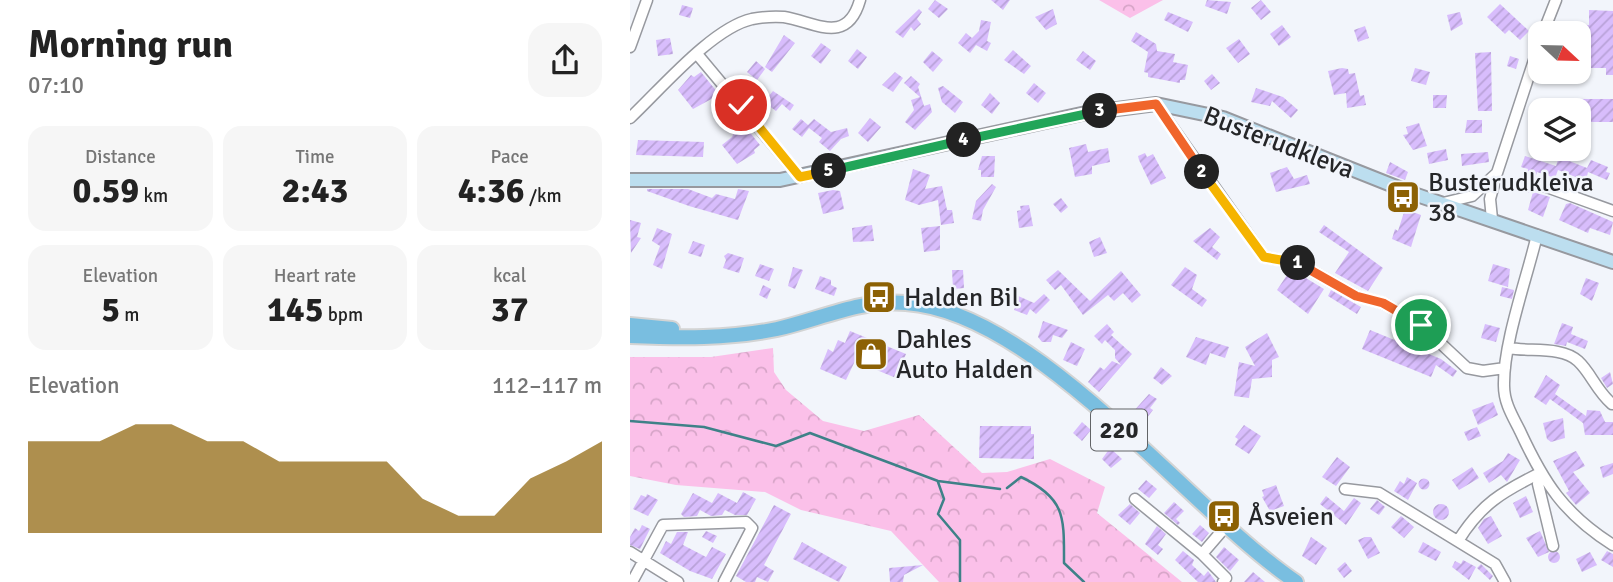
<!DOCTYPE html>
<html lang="en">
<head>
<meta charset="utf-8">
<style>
	body { margin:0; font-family:Signika,sans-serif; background:#f6f6f6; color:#222; height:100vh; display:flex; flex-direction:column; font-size:26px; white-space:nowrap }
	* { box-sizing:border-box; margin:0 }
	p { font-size:23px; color:#767676 }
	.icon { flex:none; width:38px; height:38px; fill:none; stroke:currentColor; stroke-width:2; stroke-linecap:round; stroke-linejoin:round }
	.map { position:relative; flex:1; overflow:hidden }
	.side { display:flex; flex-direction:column; background:#fff; width:630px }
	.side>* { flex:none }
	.needle { width:46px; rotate:112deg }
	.controls { position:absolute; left:898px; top:21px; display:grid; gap:14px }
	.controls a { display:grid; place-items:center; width:63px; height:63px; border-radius:14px; background:#fff; box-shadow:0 2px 5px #0004; font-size:35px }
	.pin { position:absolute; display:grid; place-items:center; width:60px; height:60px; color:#fff; margin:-30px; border:4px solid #fff; border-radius:50%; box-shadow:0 2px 7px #0007 }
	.km { position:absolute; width:35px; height:35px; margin:-18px; border-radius:50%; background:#222; color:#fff; font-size:19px; line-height:35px; text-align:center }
	.round { display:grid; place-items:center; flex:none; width:74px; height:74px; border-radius:21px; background:#f6f6f6 }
	.summary { display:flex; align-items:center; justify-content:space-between; height:119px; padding:0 28px }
	h1 { font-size:38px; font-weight:700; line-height:52px }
	.metrics { display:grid; grid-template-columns:repeat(3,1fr); gap:10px; height:119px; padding:7px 28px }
	.metrics div { display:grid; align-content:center; border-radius:18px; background:#f6f6f6; text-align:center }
	.metrics b { font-size:35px; font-weight:700 }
	.metrics small { font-size:19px; font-weight:400 }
	.metrics p { font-size:19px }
	.chart { height:196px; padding:14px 28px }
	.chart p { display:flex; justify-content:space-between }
	.chart svg { width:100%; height:126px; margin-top:7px; fill:#8c6104; opacity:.7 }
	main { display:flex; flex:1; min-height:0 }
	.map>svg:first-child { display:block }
</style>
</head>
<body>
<main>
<section class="side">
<div class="summary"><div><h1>Morning run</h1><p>07:10</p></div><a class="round"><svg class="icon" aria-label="share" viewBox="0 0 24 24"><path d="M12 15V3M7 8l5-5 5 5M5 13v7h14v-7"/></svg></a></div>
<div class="metrics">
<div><p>Distance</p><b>0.59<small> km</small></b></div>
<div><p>Time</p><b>2:43</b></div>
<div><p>Pace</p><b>4:36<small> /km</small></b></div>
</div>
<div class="metrics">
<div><p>Elevation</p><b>5<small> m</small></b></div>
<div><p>Heart rate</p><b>145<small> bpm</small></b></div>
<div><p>kcal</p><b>37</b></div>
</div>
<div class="chart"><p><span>Elevation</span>112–117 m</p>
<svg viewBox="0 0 160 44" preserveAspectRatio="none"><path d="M0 44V12L10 12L20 12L30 6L40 6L50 12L60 12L70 19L80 19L90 19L100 19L110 32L120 38L130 38L140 25L150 19L160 12V44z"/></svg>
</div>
</section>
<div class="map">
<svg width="983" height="582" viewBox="0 0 983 582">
	<defs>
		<pattern id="forest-crowns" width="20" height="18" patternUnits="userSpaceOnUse" patternTransform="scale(1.75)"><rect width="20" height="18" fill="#fbc0e9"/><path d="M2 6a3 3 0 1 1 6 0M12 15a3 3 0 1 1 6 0" fill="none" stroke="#d7a5c8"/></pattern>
		<pattern id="building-hatch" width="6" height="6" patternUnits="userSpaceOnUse" patternTransform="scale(1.75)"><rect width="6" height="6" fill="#d8bdfc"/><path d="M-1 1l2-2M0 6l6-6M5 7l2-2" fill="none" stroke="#b9a2d8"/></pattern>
	</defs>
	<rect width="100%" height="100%" fill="#f2f5fb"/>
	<path fill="url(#forest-crowns)" d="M469,0H533L500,18Z
		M143,348L144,372L156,390L193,421L234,431L289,415L352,473L377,472L420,459L475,487L467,513L552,582H309L261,531L171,510L135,492L46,485L0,476V357H81Z"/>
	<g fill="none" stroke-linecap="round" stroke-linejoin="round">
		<path stroke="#3e8188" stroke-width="2.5" d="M0,421L74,427L146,446L180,433L308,481L370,489
			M308,482L314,499L308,514L330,540V582
			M377,488L391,477C436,498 434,518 434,563L454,582"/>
	</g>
	<path fill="url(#building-hatch)" d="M305,0L318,9L309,18L298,9Z
		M361,0H380L373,10Z
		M577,0L601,2L597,14L575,6Z
		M631,0L641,12L631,20L621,8Z
		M870,4L899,31L890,40L879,30L875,34L857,17Z
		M52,5L63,8L60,18L49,15Z
		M289,9L292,12L287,19L291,24L284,31L281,27L273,38L265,32Z
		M423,9L427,24L416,30L405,17Z
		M959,10L983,11V75H976V68H948V33H944V25H959Z
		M538,12L563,22L558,32L534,20Z
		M830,12L833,24L821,31L817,15Z
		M351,20L361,22L357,41L361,43L357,51L346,45L340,53L328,43L336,33L342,38L349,31Z
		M652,25L661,37L649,46L640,34Z
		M735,26L739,38L728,42L724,30Z
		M506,32L526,44L527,51L545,54L543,62L558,65L555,80H550V83L518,77V73L514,72L518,52L501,41Z
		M154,35L165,43L142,72L135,67Z
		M40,38L43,54L28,56L26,40Z
		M609,39L620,54L608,63L596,48Z
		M191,43L201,50L191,64L181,56Z
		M227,49L237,57L228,69L218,61Z
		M383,50L401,66L394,74L374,60Z
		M302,51L313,60L303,72L293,62Z
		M453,51L466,61L460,70L446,60Z
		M861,52L862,111H848L845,53Z
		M880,56L889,59L886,69L877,66Z
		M126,61L135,69L127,80L117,72Z
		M712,68L718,69L719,74L725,73L730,96L734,95L736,105L717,108L716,93L704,95L698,71Z
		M785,68L800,72L796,85L781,81Z
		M71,72L130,145L124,150L125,153L107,164L92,145L102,137L110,121L106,124L85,98L87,96L63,109L48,90L61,75L64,77Z
		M265,72L273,78L263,92L252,85Z
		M582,74L590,83L581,90L574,81Z
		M281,76L290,84L288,87L294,106L300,104L302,112L285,130L275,122L284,110L281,100L290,97L274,83Z
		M404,83L416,93L408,103L396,93Z
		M313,86L333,102L325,113L312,102L308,88Z
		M626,88L653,97L668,110L661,118L642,101L640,106L621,102Z
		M143,91L164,105L160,111L152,104L146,111L134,102Z
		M360,93L370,103L362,114L351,105Z
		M803,95H817L816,108H803Z
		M932,99H983V122H948V110H932Z
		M240,118L251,127L238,142L228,133Z
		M171,119L178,125L184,119L201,132L217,128L219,136L211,139L200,151L189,142L192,138L179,128L172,137L162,129Z
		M837,120H852V133H835Z
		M789,123L797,146L783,150L773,135L778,134L776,127Z
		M8,140L74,142L73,157L6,155Z
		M456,144L458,152L478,148L480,162L462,166V174L445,177L439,148Z
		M816,149L818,160L799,164L797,153Z
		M858,152L859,162L832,166L831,154Z
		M515,153L517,157L523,154L536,178L521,185L509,160L508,156Z
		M352,156H365L364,177H351V170H348Z
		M895,156L926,166L929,157L957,168L961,160L978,167L976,172L980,173L977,180L958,172L953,192L944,187L948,178L928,170L925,178L907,172L900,193L891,190L898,169L891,167Z
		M760,162L778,172L775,180L756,173Z
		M657,167L664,179L677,175L680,184L646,192L640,173Z
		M283,169L300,175L295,189L312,186L317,210H322L324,223L311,225L308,200L289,205L275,200Z
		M362,184L366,187L353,210L351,221L342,219L346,201Z
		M17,189H58L82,198L86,194L105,199L108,189L119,191L108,220L59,206L17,191Z
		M203,190L210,191L214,209L193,214L188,193Z
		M903,192L920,197L913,217L898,210Z
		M431,198L438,207L431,213L423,204Z
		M940,203L983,222L980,235L960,228L958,233L929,220L936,204Z
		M399,205L403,226L389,228L387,211L391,210L390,206Z
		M775,209L791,215L781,247L762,239L765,229L768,231Z
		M0,220L11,223L7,237L11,238L1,253Z
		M242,225L244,241L223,242L222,228Z
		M694,225L753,268L738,291L705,273L719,252L689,232Z
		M310,226V250L294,252L291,228Z
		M27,228L42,234L32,269L23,265L30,246L22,241Z
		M580,228L590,237L582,247L591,254L587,260L563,241Z
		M470,237L477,253L464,257L459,242Z
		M63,241L75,245L71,257L58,253Z
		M98,253L114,258L109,273L93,268L96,260L94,256Z
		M130,264L144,269L139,281L125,276Z
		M863,264L880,269L878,287L858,281Z
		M163,267L173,270L165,289L158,286Z
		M555,267L567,275L562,289L577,300L572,307L541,285Z
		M661,269L694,289L678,314L647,290Z
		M322,270H333L334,288L323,289Z
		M428,270L460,301L491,271L511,295L502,303L493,293L484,301L478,295L453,315L431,285L425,290L416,280Z
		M190,276L201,280V285L207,288L204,296L185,289Z
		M956,278L969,283L962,301L950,294Z
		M133,285L141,289L137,299L129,295Z
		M872,287L884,290L882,299L870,296Z
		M701,290L731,307L727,314L698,296Z
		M414,294L420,300L406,314L400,309L397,315L384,310L388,301L384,298L386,295L404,303Z
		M413,321L438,330L432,338L423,335L421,342H412L408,337Z
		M932,323L943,327L941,334L958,341L955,349L937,342L936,346L924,344Z
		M477,324L484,332L481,335L502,354L469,392L458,382L470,367L474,370L482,361L491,365L485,358V350L475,340L472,344L464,336Z
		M855,324L870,328L866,342L851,338Z
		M740,330L811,359L827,371L823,377L806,365L801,377L732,349Z
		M220,331L276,354L266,378L225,361L216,380L190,369L198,349L203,352L208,340L215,343Z
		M637,333L649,357L642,360V377L622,379L619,398L604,396L609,362L625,366L615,347Z
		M566,337L599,347L595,358L580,353L576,365L556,357Z
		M441,342L455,349L447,366L433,360Z
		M531,367L542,376L532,385L523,378Z
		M980,372L983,384L977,388L971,378Z
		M916,375L930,385L925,394L956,416L957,410L970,411L975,422H983V435H955L953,423L920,399L916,405L904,397Z
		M519,394L527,399L520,408L523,410L513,423L502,413Z
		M863,402L868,415L848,425L842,410Z
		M933,418L935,438L921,442L917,439L913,423Z
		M452,422L461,430L452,441L443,433Z
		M614,425L631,436L619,454L605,445L608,439L605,437Z
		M350,426H401V434H404V459L349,458Z
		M847,427L851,436L838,441L834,432Z
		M480,448L492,459L481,468L472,459Z
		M946,451L955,466L943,472L960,493L946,505L936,493L939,491L923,461Z
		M878,453L890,460L877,482L871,475L859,483L853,473L873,461Z
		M707,457L720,467L706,486L692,477Z
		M983,463V474L973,478L970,467Z
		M842,467L849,478L829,490L822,480Z
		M777,477L787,483L778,500L764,491L770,481L774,484Z
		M788.5 484a5.5 5.5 0 1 1 11 0a5.5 5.5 0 1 1-11 0Z
		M516,480L527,489L519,498L508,489Z
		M646,485L654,506L640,511L632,497L634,496L632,490Z
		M113,492L126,499L117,515H105L95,510L92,515L81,516L70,510L67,516L54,517L51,514L63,493L82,503L88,493L107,503Z
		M17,494L28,500L18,516L3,509L11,495L16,497Z
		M696,496L714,511L724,498L731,503L716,525L690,504Z
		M896,496L903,512L890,518L883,503Z
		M747,500L755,507L749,515L740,509Z
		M544,502L554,511L546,519L550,523L548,525L534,513Z
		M803 512a8 8 0 1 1 16 0a8 8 0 1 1-16 0Z
		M500,504L510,513L500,525L488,515Z
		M144,505L161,514L134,565L144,571L138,582L127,577L125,582H116L106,576Z
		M771,516L784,527L774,538L761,527Z
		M861,516L872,536L858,544L848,528L854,519Z
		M12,525L20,529L10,549L0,545V537L5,528L9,531Z
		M570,525L579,533L572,542L562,534Z
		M527,526L536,534L528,545L533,549L528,555L515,544Z
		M76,531L87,536L83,543L72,537Z
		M910,531L919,552L908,557L896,538Z
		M47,532H58L53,545L76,557L82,547L96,554L82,579L60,571L30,553L36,541L41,544Z
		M681,537L697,548L686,565L672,556Z
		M735,537H741L750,553L738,559L728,540Z
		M172,542L217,567L209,582L163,559Z
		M793,542L811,552L806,561L788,552Z
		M594,547L609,560L600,571L586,557Z
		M553,551L564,560L562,565L574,576L578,571L586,582H568L545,560Z
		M977,551L983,554V567L971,560Z
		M918 557a6 6 0 1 1 12 0a6 6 0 1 1-12 0Z
		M960,552L967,565L952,572L946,559Z
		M833,560L846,567L839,580L822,567L825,561L831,564Z
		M715,562L722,571L714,578L707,569Z
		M851,564L863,576L860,580L847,568Z
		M293,565L274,575L273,582H260L259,568Z
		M623,572L635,582H614Z"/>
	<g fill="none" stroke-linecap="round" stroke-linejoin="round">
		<g stroke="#97999f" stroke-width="13">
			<path id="street" d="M913,33L926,0
				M0,47L17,0
				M67,54L170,177
				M526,104L634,257L668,263L726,296L753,303L791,325L837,368L853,371L875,368
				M0,118C30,90 82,28 122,19C133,17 143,16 154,17C185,22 217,46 230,0
				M911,185L983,211
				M813,203L842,196L867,173L910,42
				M862,219L860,199L866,177
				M907,235C897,278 873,343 874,386C874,403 883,417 890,431C914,483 934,514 983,545
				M879,348C900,352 932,346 948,361C961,373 966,390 982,404
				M910,473L908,484L923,546
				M715,489L749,493L865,564L875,582
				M505,499L572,554L597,525
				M828,541C851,504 872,492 910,473
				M0,552L48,582
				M572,554L596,578L593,582
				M2,582L33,525L116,522L122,528L94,582"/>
		</g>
		<g stroke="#97999f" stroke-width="16">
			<path id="secondary" d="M0,180H150L456,113L526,104L593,118L784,194L983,262"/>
		</g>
		<g stroke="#d3d4d4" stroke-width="18">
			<path id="primary" d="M0,325L42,329
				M0,336C49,338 99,339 147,329C191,319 230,299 276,303C408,312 557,508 666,582"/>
		</g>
		<use href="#street" stroke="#fff" stroke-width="10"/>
		<use href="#secondary" stroke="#bcdeef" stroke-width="12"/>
		<use href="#primary" stroke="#79bee0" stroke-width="14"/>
	</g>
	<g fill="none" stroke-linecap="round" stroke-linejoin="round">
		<g stroke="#fff" stroke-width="14">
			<path id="split-1" d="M668,263L726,296L753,303L791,325"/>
		</g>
		<g stroke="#fff" stroke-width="14">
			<path id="split-2" d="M572,172L634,257L668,263"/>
		</g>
		<g stroke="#fff" stroke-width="14">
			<path id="split-3" d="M470,111L526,104L572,172"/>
		</g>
		<g stroke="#fff" stroke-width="14">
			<path id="split-4" d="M334,140L470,111"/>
		</g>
		<g stroke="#fff" stroke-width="14">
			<path id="split-5" d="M199,171L334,140"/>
		</g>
		<g stroke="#fff" stroke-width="14">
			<path id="split-6" d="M111,105L170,177L199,171"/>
		</g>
		<use href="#split-1" stroke="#f0652b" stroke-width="9"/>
		<use href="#split-2" stroke="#f5b400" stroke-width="9"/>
		<use href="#split-3" stroke="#f0652b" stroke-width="9"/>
		<use href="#split-4" stroke="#22a559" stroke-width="9"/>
		<use href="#split-5" stroke="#22a559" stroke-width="9"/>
		<use href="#split-6" stroke="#f5b400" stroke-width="9"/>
	</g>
	<defs>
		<g id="bus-square" transform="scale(1.75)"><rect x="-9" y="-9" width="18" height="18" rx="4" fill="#8c6104" stroke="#f2f5fb"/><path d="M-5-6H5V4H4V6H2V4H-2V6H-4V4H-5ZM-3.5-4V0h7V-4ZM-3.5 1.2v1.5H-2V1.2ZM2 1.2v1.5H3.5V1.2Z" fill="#fff"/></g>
		<g id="shop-square" transform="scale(1.75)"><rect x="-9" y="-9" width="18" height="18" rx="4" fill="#8c6104" stroke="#f2f5fb"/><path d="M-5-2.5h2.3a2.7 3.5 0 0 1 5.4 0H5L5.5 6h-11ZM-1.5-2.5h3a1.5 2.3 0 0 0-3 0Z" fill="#fff"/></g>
	</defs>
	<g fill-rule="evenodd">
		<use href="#bus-square" x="773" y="197"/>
		<use href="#bus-square" x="249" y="297"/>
		<use href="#shop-square" x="241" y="354"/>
		<use href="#bus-square" x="594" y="516"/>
	</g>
	<g text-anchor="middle" stroke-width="5" stroke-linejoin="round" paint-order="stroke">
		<rect fill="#f2f5fb" stroke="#626467" stroke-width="2" x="461" y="409.5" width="56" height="41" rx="5"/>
		<g font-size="24" font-weight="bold" fill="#252628">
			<text x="489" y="438">220</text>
		</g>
		<g font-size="26" fill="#252628" stroke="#f2f5fb">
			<text transform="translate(649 142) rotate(21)" y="9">Busterudkleva</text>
		</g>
		<g font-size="26" fill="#252628" stroke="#f2f5fb" text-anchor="start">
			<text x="798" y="191">Busterudkleiva<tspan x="798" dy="30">38</tspan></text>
			<text x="274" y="306">Halden Bil</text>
			<text x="266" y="348">Dahles<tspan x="266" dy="30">Auto Halden</tspan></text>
			<text x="618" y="525">Åsveien</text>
		</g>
	</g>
</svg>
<div class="controls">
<a><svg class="needle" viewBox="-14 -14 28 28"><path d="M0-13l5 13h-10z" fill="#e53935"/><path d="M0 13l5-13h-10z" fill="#767676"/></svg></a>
<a><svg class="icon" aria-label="layers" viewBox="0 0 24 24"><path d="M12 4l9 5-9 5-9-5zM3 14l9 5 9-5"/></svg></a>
</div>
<div class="pin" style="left:791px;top:325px;background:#1e9e55"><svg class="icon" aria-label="arrive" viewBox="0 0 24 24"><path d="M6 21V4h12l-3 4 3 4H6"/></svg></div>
<div class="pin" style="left:111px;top:105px;background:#d93025"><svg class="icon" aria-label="check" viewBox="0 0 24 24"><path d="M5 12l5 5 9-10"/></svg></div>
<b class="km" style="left:668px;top:263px">1</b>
<b class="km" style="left:572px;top:172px">2</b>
<b class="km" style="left:470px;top:111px">3</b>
<b class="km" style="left:334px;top:140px">4</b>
<b class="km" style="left:199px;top:171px">5</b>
</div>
</main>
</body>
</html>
